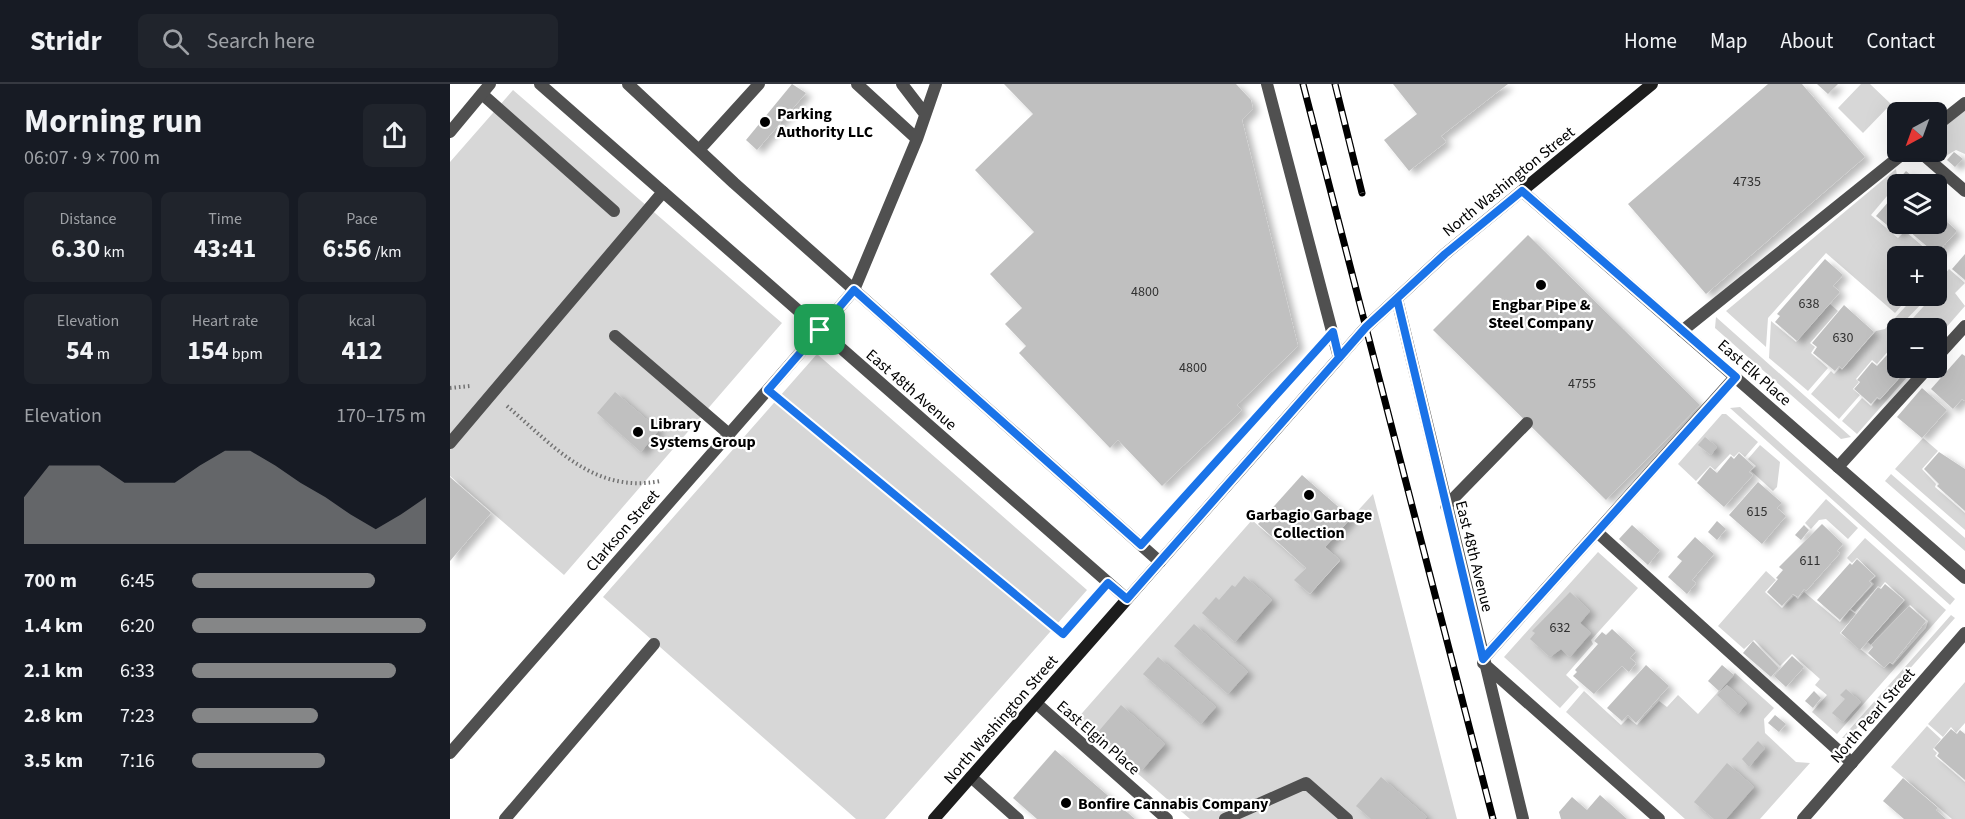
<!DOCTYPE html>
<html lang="en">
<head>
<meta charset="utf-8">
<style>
	body { margin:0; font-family:"Source Sans 3",sans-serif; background:#20242c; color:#f1f3f6; height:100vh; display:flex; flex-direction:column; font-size:22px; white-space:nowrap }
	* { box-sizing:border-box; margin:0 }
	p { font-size:20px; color:#9ea1a6 }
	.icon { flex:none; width:33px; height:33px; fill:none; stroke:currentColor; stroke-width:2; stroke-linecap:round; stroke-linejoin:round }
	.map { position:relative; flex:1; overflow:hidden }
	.side { display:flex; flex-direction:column; background:#171b24; width:450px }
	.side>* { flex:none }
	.needle { width:39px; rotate:221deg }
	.fabs { position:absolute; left:1437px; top:18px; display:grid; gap:12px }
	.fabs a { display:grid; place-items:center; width:60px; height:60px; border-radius:9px; background:#171b24; box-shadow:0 6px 24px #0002; font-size:30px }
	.pin { position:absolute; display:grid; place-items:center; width:51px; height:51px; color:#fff; margin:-26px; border-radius:12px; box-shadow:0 3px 9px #0006 }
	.round { display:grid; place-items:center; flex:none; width:63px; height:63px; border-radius:9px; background:#20242c }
	.head { display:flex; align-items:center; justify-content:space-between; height:102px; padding:0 24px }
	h1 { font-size:33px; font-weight:700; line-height:45px }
	.metrics { display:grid; grid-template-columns:repeat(3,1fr); gap:9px; height:102px; padding:6px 24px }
	.metrics div { display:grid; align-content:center; border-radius:9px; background:#20242c; text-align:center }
	.metrics b { font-size:26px; font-weight:700 }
	.metrics small { font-size:16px; font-weight:400 }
	.metrics p { font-size:16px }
	.chart { height:168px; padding:12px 24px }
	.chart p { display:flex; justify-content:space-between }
	.chart svg { width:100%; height:108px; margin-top:6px; fill:#858687; opacity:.7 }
	ul { padding:0 24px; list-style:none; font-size:20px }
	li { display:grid; grid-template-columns:96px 72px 1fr; align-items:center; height:45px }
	li i { height:15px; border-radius:8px; background:#858687 }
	header { display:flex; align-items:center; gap:36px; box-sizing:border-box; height:84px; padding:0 30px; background:#171b24; border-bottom:2px solid #363941 }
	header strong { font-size:28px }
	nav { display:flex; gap:33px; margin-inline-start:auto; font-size:21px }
	.search { width:420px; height:54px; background:#20242c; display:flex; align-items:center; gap:15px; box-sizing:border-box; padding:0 21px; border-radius:9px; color:#9ea1a6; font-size:22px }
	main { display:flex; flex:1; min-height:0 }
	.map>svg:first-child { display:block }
</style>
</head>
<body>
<header>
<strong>Stridr</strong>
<div class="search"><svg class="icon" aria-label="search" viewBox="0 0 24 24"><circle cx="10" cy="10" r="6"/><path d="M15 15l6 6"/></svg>Search here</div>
<nav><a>Home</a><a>Map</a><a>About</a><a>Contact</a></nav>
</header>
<main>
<section class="side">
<div class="head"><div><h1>Morning run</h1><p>06:07 · 9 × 700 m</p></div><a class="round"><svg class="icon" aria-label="share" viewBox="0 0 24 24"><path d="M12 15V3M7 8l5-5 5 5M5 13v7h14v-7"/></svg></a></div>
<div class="metrics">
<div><p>Distance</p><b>6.30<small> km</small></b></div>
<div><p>Time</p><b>43:41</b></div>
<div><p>Pace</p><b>6:56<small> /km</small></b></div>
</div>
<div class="metrics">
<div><p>Elevation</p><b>54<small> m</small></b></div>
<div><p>Heart rate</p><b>154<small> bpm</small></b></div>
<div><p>kcal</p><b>412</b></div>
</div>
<div class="chart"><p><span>Elevation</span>170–175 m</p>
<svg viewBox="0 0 160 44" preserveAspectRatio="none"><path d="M0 44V25L10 12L20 12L30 12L40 19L50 19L60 19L70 12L80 6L90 6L100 12L110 19L120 25L130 32L140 38L150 32L160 25V44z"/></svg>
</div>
<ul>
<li><b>700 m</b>6:45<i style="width:78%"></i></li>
<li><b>1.4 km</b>6:20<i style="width:100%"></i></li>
<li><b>2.1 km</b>6:33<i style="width:87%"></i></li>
<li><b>2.8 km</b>7:23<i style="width:54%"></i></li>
<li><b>3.5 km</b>7:16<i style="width:57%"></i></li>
</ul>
</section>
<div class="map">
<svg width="1515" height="735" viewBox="0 0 1515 735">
	<defs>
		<filter id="shadow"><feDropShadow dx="6" dy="4" stdDeviation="3" flood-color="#0004"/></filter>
	</defs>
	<rect width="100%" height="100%" fill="#fff"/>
	<path fill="#d7d7d7" d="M1411,0H1420L1441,20L1413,49L1388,24Z
		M63,6L332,239L114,491L0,392V78Z
		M1515,26V70L1506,66L1494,73L1487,66L1486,50Z
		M1446,85L1448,99L1421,131L1448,154L1455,147L1484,172H1448V212H1460L1445,229L1376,169L1318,234L1316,263L1276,227Z
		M1499,185L1515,199L1505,209L1515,222L1487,254L1486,244H1475L1463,234L1483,212H1486L1489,204L1487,200Z
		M1465,212H1479L1448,244L1447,257L1427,280L1422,276L1406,295L1409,298L1403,305L1410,311L1389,335L1361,310L1381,287L1384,290L1390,284L1392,286L1426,247L1435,245Z
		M1380,220L1388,227L1360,259L1365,263L1361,269L1378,284L1358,307L1319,274L1321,237L1346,258Z
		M1266,233L1401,353L1391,355L1265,244Z
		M367,270L637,506L435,735H406L153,513Z
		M1459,284H1465L1407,350L1392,337L1412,314L1421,322L1427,315L1430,316Z
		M1290,323L1505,515L1500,521L1280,324Z
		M1272,330H1276L1308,358L1295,373L1289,368L1284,373L1280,370L1265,386L1260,382L1246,397L1228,380Z
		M1473,354L1488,367L1472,385L1486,400L1485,403L1515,429V446L1445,385Z
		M1310,361L1330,378L1327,403L1323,407L1301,387L1306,382L1298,375Z
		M1441,390L1515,454V467L1435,397Z
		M923,410L1007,735H740L626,636L802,436L856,484L845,496L860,510L890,477L875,463Z
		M1376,415L1408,444L1398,455L1376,435L1369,436L1361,445L1355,439Z
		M1415,454L1496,526L1387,650L1362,628L1377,611L1365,601L1370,595L1342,570L1330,582L1304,556L1294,565L1268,542L1316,487L1326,496L1315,508L1332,524L1344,512L1348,515L1354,508L1390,538L1400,526L1406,530L1390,549L1434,584L1440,579L1443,581L1476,544L1478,537L1460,521L1421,561L1418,558L1455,516L1435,498L1430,504L1428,502L1405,528L1401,525L1424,500L1421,497L1426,492L1407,474L1402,479L1397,474Z
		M1148,468L1188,504L1141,556L1143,560L1116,591L1129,603L1110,624L1054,573Z
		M1501,531L1505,534L1398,654H1392Z
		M1285,589L1324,624L1314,635L1315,649L1346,678L1360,679L1310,735H1235L1116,628L1134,607L1171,641L1178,634L1187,641L1209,617L1217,623L1228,611L1248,630Z
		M1515,598V639L1506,649L1501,643L1493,653L1478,640Z
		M1477,642L1491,655L1483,665L1487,669L1485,672L1515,698V735H1502L1441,683Z"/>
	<path fill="#c0c0c0" filter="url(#shadow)" d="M342,0L356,9L307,66L296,56Z
		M554,0H786L801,16L803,25L792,36L848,262L787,321L792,326L712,402L668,356L660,364L569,269L576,262L555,240L572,224L540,190L584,148L525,86L583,30Z
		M943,0H1058L991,52L996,58L959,87L934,56L967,30Z
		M1318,0H1352L1415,73L1256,210L1178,120Z
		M1367,0H1388L1378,10Z
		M1504,68L1513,75L1505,83L1497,76Z
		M1456,87L1472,100H1453L1449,95Z
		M1448,107V140H1458L1448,150L1426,132Z
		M1486,128L1507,147L1486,170L1460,148L1467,140H1486Z
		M1078,151L1250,321L1156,416L983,246Z
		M1515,170V196L1502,185Z
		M1375,175L1393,191L1383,202L1390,208L1347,257L1325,238L1330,232L1327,230Z
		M1394,221L1424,248L1392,285L1389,282L1385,287L1363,269L1367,263L1362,259Z
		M1448,259V284H1458L1430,315L1427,313L1421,320L1404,305L1410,298L1407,296L1422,278L1427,282Z
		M1512,270L1515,272V317L1512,315L1503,325L1481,305Z
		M1472,304L1497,326L1472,354L1447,333Z
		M165,308L209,346L191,368L147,329Z
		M1255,353L1267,363L1261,371L1248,361Z
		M1489,368L1515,385V427L1487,402L1489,400L1474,385Z
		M1289,369L1304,383L1299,388L1303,391L1274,423L1247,399L1260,383L1267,389L1281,372L1284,375Z
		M852,391L901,434L875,463L890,476L860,510L844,496L856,484L808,440Z
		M0,393L41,429L0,477Z
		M1308,398L1332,419L1327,424L1336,432L1312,460L1279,431Z
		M1267,437L1276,445L1267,456L1258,448Z
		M1372,440L1393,460L1387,467L1390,469L1356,507L1354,505L1348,513L1343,510L1332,522L1317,508L1328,495L1326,494L1333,486L1329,483Z
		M1182,441L1210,466L1198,481L1169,455Z
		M1354,441L1359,446L1351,456L1345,451Z
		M1245,453L1264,470L1242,496L1246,499L1237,510L1218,493L1232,477L1227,473Z
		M1407,475L1425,492L1419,497L1422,500L1390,536L1367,516L1400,479L1402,481Z
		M794,492L822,516L785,558L752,529L766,513L769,516L782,501L785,503Z
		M1435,500L1454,516L1410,566L1391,549L1428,503L1431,505Z
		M1120,508L1140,527L1130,539L1141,549L1120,573L1111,565L1100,573L1080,555L1085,549L1082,547Z
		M1459,522L1476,537L1442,580L1440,578L1434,584L1418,569L1423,563L1421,561Z
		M744,540L798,588L778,610L724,562Z
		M1162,545L1186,567L1180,574L1186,579L1179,588L1172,582L1144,610L1123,592L1127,588L1125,586L1148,560L1144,557L1152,548L1156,551Z
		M1303,557L1329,584L1321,593L1293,569Z
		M1342,572L1354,583L1336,603L1324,592Z
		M708,573L766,623L751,640L693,590Z
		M1196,581L1219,602L1186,639L1178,631L1172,637L1157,624Z
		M1272,581L1284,591L1269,607L1258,597Z
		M1277,601L1297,619L1288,630L1267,611Z
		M1396,605L1411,618L1393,638L1382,629L1395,615L1390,611Z
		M1364,607L1371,614L1363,624L1355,617Z
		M671,621L715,660L692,686L648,648Z
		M1325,631L1336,640L1329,648L1318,639Z
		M1501,645L1507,650L1510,646L1515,650V696L1487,672L1489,669L1484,664Z
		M1308,657L1315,664L1299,683L1292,675Z
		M605,666L685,735H587L563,714Z
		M1277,679L1304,703L1276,735H1264L1244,718Z
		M931,693L977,733L975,735H921L906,722Z
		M1453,694L1488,724L1486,726L1496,735H1454L1433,717Z
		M1150,711L1177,735H1111L1109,728L1122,713L1137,726Z"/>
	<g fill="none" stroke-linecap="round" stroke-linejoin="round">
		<path stroke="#727272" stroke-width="4" stroke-dasharray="1.5 3" stroke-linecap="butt" d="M0,304L20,302
			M333,319L613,550L618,551
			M57,322C104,362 143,410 210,397
			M705,446L806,333
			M613,549L646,513"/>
		<path stroke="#505050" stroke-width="12" d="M178,0L284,99L710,478
			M407,0L467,55
			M452,0L475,30
			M817,0L889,274
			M32,10L164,127
			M1486,42L1515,19
			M249,66L309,0
			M1470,68L1515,107
			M370,246L404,206L467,55L486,0
			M1232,247L1455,68
			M165,252L279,350
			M1486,274L1515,242
			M0,359L213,108
			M1388,383L1478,284
			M996,422L1077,339
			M1147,448L1402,679
			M1033,575L1285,293
			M521,693L568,735
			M55,735L204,560
			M775,735L856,699L897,735"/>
		<path stroke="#505050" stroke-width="12" d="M90,0L677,515
			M0,48L40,0
			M1072,107L1515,494
			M947,215L1073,735
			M1033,579L1209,735
			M586,619L717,735
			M0,669L370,246
			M1353,735L1515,549"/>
		<path stroke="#1d1d1d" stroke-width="12" d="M484,735L916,243L995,170L1202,0"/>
		<g stroke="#000" stroke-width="7">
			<path id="rail" d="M853,0L1043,735
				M885,0L912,109"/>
		</g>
		<use href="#rail" stroke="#fff" stroke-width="4.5" stroke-dasharray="14" stroke-linecap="butt"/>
	</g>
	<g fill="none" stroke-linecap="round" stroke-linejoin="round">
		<g stroke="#fff" stroke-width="12">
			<path id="route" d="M370,246L318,306L613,550L658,499L677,515L916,243L995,170L1072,107L1286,293L1033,575L947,215L916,243L889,274L883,248L691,461L404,206L370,246"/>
		</g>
		<use href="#route" stroke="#1a73e8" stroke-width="8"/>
	</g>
	<g fill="#000" stroke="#fff" stroke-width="2">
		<circle cx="315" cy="38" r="6"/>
		<circle cx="1091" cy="201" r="6"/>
		<circle cx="188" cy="348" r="6"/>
		<circle cx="859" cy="411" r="6"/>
		<circle cx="616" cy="719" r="6"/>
	</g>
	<g text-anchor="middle" stroke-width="4.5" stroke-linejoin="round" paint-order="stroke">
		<g font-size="14" fill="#303030">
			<text x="1297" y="102">4735</text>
			<text x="695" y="212">4800</text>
			<text x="1359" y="224">638</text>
			<text x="1393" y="258">630</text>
			<text x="743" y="288">4800</text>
			<text x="1132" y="304">4755</text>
			<text x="1307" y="432">615</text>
			<text x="1360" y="481">611</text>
			<text x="1110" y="548">632</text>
		</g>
		<g font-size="16" font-weight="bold" fill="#000" stroke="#fff" text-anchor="start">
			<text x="327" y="35">Parking<tspan x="327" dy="18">Authority LLC</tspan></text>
			<text x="1091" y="226" text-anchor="middle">Engbar Pipe &amp;<tspan x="1091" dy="18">Steel Company</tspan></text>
			<text x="200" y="345">Library<tspan x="200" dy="18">Systems Group</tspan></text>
			<text x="859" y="436" text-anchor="middle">Garbagio Garbage<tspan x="859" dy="18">Collection</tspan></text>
			<text x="628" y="725">Bonfire Cannabis Company</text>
		</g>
		<g font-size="16" fill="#000" stroke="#fff">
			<text transform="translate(1058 97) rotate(-39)" y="6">North Washington Street</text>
			<text transform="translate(1305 288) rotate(41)" y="6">East Elk Place</text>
			<text transform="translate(462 305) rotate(41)" y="6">East 48th Avenue</text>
			<text transform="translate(172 446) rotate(-49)" y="6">Clarkson Street</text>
			<text transform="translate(1025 472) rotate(76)" y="6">East 48th Avenue</text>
			<text transform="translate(1422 631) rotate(-49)" y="6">North Pearl Street</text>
			<text transform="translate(550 635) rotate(-49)" y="6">North Washington Street</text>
			<text transform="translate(649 653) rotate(41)" y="6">East Elgin Place</text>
		</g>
	</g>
</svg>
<div class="fabs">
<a><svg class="needle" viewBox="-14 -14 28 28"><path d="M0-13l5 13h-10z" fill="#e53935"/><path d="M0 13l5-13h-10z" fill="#9ea1a6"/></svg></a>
<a><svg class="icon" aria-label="layers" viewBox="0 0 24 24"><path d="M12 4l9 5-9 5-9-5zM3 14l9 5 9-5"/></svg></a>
<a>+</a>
<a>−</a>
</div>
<div class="pin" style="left:370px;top:246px;background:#1e9e55"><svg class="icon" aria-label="arrive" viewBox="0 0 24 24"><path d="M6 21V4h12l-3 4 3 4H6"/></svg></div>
</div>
</main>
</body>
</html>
